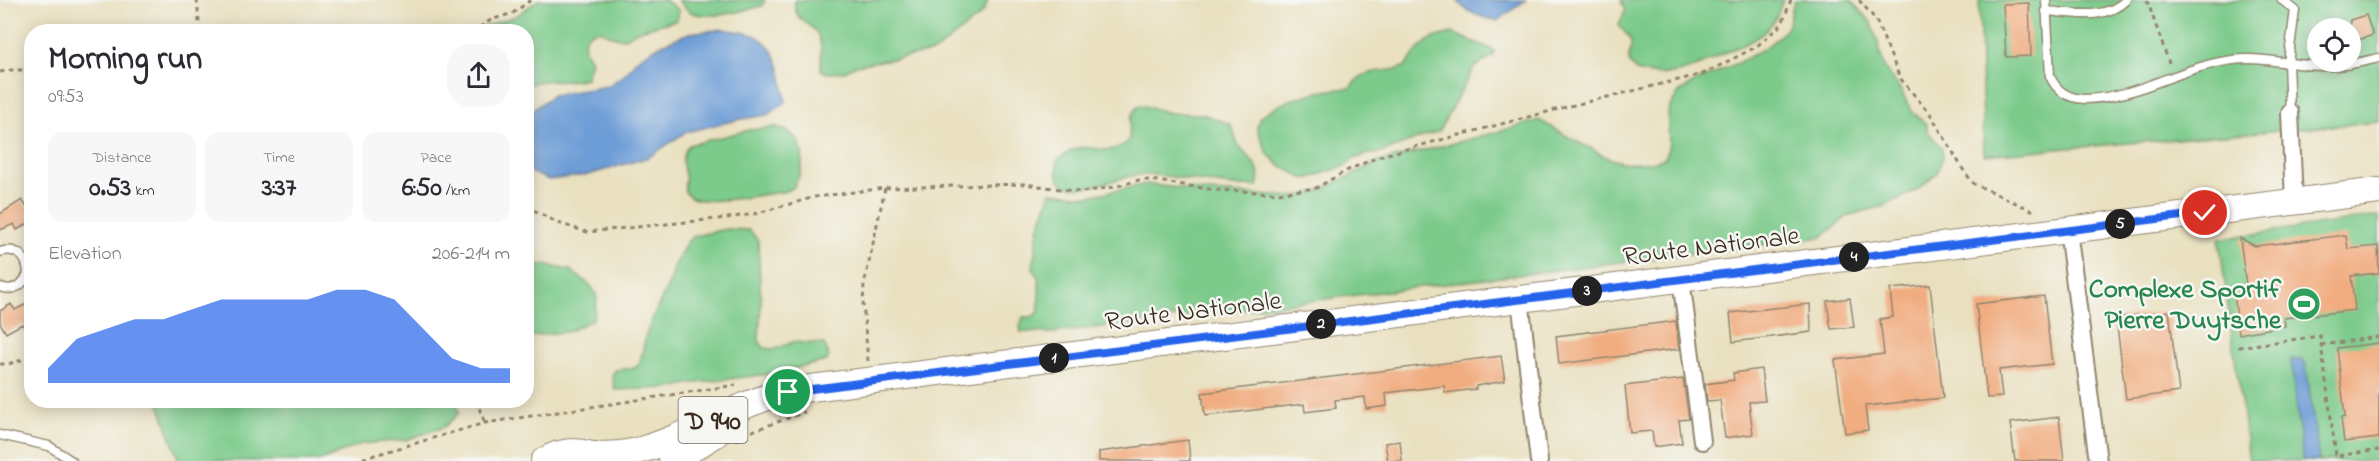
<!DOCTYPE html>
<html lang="en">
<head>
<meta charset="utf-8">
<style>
	body { margin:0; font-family:"Indie Flower",sans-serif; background:#f7f7f7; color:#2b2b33; height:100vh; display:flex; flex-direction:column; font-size:22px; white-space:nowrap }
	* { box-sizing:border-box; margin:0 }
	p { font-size:20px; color:#7c7c81 }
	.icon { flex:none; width:33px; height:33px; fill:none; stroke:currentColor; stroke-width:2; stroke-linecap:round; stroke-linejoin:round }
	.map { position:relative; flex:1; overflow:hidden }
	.details { position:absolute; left:24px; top:24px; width:510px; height:384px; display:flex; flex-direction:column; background:#fff; border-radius:24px; box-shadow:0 3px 15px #0003 }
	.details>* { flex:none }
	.fabs { position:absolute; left:2307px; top:18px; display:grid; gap:12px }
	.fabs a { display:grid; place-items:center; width:54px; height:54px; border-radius:50%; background:#fff; box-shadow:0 3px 15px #0003; font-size:30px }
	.pin { position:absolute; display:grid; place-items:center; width:51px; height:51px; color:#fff; margin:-26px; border:3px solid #fff; border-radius:50%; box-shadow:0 2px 6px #0007 }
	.km { position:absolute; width:30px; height:30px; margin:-15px; border-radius:50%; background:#222; color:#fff; font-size:16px; line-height:30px; text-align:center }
	.round { display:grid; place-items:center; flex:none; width:63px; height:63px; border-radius:24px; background:#f7f7f7 }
	.headline { display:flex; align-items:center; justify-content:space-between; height:102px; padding:0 24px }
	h1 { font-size:33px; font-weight:700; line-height:45px }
	.figures { display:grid; grid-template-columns:repeat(3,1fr); gap:9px; height:102px; padding:6px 24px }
	.figures div { display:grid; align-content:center; border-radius:15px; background:#f7f7f7; text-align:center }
	.figures b { font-size:26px; font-weight:700 }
	.figures small { font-size:16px; font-weight:400 }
	.figures p { font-size:16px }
	.chart { height:168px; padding:12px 24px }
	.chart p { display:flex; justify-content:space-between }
	.chart svg { width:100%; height:108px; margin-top:6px; fill:#2563eb; opacity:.7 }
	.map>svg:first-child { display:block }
</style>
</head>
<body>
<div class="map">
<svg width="2379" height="461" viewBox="0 0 2379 461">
	<rect width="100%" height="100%" fill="#f6f6f2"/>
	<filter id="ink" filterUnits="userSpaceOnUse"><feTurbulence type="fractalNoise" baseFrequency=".0167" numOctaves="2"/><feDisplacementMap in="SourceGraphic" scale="12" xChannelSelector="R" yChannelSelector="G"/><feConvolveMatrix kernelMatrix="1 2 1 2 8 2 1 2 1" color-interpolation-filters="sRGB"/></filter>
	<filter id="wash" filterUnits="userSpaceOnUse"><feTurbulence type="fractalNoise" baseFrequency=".008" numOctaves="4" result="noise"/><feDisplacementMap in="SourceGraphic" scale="24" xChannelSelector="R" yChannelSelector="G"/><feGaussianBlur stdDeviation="1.35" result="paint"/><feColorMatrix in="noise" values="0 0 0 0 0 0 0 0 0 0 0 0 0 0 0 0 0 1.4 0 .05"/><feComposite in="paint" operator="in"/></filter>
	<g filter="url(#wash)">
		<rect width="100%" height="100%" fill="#e9e0bf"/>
		<path fill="#7dcb8b" stroke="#5c7a54" stroke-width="1.5" fill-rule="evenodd" d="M538,0H665L679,11L677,20C663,24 648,27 635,32C631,34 628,38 622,38C607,39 600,20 584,39L585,50L591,61L586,78C567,84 545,76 527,86L526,32L479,31L483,27L516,16Z
			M678,0H765L762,6C744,11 710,19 693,13C687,11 681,4 678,0Z
			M795,0H988L984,11L977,18L934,52L856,65L843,72L827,73L821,70C821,58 823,46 818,35C811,22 792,21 795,0Z
			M1621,0H1783C1779,9 1778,17 1771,25C1756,43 1739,45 1720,55C1689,71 1672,80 1636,71C1623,57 1632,57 1631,42C1630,35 1622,31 1619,25L1625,11Z
			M1795,0H1850L1870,21L1878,42L1883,64L1889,75L1899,87L1911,110L1926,124L1928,132L1942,148L1943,157L1937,174L1915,191L1885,206L1849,215L1822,237L1053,333L1021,332L1020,327L1023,317H1032L1039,312V280L1033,268L1038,229L1051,192L1089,196L1146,184L1209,192L1293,197L1317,192L1378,162L1490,134L1539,120L1583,145C1592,147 1596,153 1604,156C1623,165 1645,165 1665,158C1676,137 1657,117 1679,93C1685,87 1694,83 1702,79C1729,66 1765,54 1785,30C1792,21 1790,10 1795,0Z
			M1979,0H2379V122L1984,155ZM2318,28H2350V62H2318Z
			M1452,33L1494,50V55L1474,68L1439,131L1380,153L1368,154L1352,160L1347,165L1310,178H1303L1279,165L1267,153L1257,128L1260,117C1286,97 1318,90 1350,88C1367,62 1394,77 1408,64C1410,61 1411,58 1413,56C1425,40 1433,37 1452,33Z
			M1141,105L1170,113L1202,114L1230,124C1233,130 1235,137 1237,143C1244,157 1265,164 1257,186C1218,189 1177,173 1138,175C1119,176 1080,197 1062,183C1056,178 1057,168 1057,161C1064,156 1070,150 1078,148C1099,145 1109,158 1129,140C1130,126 1128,112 1141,105Z
			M777,127C808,136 807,164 793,188L783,192C765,193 697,210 686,193C682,187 687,182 685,175C682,163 680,156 689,145L749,130Z
			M2379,216V461H2249L2219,239Z
			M726,229L749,230L758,240L761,302L759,341L764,348L775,349L793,342L824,344L829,356L827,361L770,374L688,384L671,388L615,390L612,375L616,370L635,368L640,363L646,335L653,317L672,277L674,266L687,242L694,236Z
			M527,262L570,270L590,285L596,294L597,301L593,319L570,331L527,337Z
			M324,400L332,403L338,400L456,401L459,413L444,427L406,440L361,444L321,461H179L158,401Z"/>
		<path fill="#6d9dd6" stroke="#54647a" stroke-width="1.5" d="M1457,0H1526L1497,21C1484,18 1464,12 1457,0Z
			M724,29C734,31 747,32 756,36C781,50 782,77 786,102L767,115L737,120L686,132L649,157L588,175L549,180L532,173L527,166V114L553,95L608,86L627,72L637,59L662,44L689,33Z
			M2291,360H2303L2306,365L2319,461H2303Z"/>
		<g id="blocks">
			<path fill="#f1ac7f" d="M2029,3L2031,56L2006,57L2003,4Z
				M2366,15L2373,35L2350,43V20Z
				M22,200L26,206L32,203V221L17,230L14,224L0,230V214Z
				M2346,235L2348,249L2378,246L2379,273L2351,276L2355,310L2284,318L2285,326L2239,334L2234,294L2247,293L2240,238L2255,246Z
				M1930,285L1943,398L1865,406L1868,430L1845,433L1835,360L1884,354L1880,319L1893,317L1890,289Z
				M2044,296L2052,364L1999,370L2002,397L1987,398L1976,304Z
				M1850,298L1854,327L1831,329L1827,301Z
				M32,301V338L22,324L6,333L0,323V311L11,304L15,310Z
				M1810,304L1811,332L1733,342L1730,313Z
				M2169,311L2179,392L2126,399L2116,318Z
				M1676,321L1679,349L1559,364L1556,336Z
				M2379,343V438L2344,442L2341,418L2345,417L2337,348Z
				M1501,356L1505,381L1476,386V389L1445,393L1444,386L1386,393L1387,406L1366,409L1365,397L1335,400L1336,408L1305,412L1304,404L1205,416L1202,393Z
				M1761,369L1765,401L1749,402L1753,434L1725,438L1720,400L1707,401L1705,384L1734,380L1733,373Z
				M1683,379L1689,419L1679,420L1682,443L1654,447L1652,431L1630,433L1625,386Z
				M2059,417L2064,461H2015L2010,423Z
				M1188,440L1190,461H1099V452Z
				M1400,441L1402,461H1388L1385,443Z"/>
		</g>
	</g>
	<g filter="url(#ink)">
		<use href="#blocks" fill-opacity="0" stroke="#92856e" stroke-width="1.5"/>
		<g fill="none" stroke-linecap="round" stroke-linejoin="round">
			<g stroke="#92856e" stroke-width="11">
				<path id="service" d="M2046,0L2050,76C2056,91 2069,99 2086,99C2138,98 2182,66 2233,60C2264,56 2293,66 2324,66C2343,67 2361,62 2379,58
					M2282,0L2295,10L2288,63L2290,113
					M2046,11C2073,13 2105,21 2126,0
					M0,252C16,247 27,256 28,273C23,286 14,292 0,287
					M0,435L49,446L72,461"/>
			</g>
			<g stroke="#92856e" stroke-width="20">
				<path id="minor" d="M2290,113L2294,201
					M2068,230L2098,461
					M1681,279L1702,441
					M1520,299L1539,461"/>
			</g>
			<g stroke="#92856e" stroke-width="28">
				<path id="primary" d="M591,455C607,455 622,455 637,451C692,437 739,400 795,390L2379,191
					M544,461C563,449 584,449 604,461
					M672,461L716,434"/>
			</g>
			<path stroke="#92856e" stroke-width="3" stroke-dasharray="4.5 4.5" stroke-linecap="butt" d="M197,0L200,32
				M1859,0L1876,20L1900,78L1931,115L1964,171L1974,184L2036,212
				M2147,0L2169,63
				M472,32L491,20L513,13L531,0
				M0,72L11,70H32
				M526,206L558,223L587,232L727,218L754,214L815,197L885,188L1024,184L1082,192L1114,187L1139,180H1150L1216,190L1278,193L1316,188L1346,171L1380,156L1566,107L1703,74L1756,47L1782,24L1791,0
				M2321,345L2379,337
				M2238,347L2320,336L2336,456L2379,450
				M868,361L863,303L864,285L885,188
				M0,364H8L32,357
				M476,400L485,423
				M736,440L755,430L805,412
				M354,461L485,423L736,385"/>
			<use href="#service" stroke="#fff" stroke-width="8"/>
			<use href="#minor" stroke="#fff" stroke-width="16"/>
			<use href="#primary" stroke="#fff" stroke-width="26"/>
		</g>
	</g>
	<g fill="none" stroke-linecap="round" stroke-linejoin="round" filter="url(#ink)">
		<g stroke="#fff" stroke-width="12">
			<path id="route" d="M788,392L2205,213"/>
		</g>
		<use href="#route" stroke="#2563eb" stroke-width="8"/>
	</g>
	<defs>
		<g id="stadium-disc" transform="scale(1.725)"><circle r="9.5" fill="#2e9e5b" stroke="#f6f6f2"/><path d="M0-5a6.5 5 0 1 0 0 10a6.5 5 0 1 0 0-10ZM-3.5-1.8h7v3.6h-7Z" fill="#fff"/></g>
	</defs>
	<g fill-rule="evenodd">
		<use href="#stadium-disc" x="2304" y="304"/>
	</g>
	<g text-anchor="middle" stroke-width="5" stroke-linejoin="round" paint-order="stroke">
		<rect fill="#f6f6f2" stroke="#73675e" stroke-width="1.5" x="678.5" y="397" width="69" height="46" rx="4.5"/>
		<g font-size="26" font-weight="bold" fill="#3b2a1e">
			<text x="713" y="429">D 940</text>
		</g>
		<g font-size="27" fill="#3b2a1e" stroke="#f6f6f2">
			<text transform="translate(1711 245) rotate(-7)" y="9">Route Nationale</text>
			<text transform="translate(1193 310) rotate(-7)" y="9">Route Nationale</text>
		</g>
		<g font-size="27" font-weight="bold" fill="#27864d" stroke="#f6f6f2" text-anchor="end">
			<text x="2281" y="297">Complexe Sportif<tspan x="2281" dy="31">Pierre Duytsche</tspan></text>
		</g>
	</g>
</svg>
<div class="fabs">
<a><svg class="icon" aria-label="locate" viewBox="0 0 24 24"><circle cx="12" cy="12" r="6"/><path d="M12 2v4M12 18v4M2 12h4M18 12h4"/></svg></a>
</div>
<div class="pin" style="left:788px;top:392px;background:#1e9e55"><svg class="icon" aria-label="arrive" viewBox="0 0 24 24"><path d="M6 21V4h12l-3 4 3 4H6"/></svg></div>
<div class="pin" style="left:2205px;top:213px;background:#d93025"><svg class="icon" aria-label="check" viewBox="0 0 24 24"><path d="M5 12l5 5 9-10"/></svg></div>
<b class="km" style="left:1054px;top:358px">1</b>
<b class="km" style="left:1321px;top:324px">2</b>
<b class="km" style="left:1587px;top:291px">3</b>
<b class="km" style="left:1854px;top:257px">4</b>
<b class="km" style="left:2120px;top:224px">5</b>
<section class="details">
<div class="headline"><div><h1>Morning run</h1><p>09:53</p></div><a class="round"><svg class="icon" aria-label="share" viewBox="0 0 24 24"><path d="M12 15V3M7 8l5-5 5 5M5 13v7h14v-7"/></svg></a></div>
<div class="figures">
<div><p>Distance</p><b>0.53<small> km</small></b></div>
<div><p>Time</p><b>3:37</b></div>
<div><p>Pace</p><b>6:50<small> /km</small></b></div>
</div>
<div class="chart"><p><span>Elevation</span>206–214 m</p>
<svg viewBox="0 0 160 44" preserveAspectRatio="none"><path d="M0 44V38L10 26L20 22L30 18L40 18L50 14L60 10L70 10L80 10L90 10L100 6L110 6L120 10L130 22L140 34L150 38L160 38V44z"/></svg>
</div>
</section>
</div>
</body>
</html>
